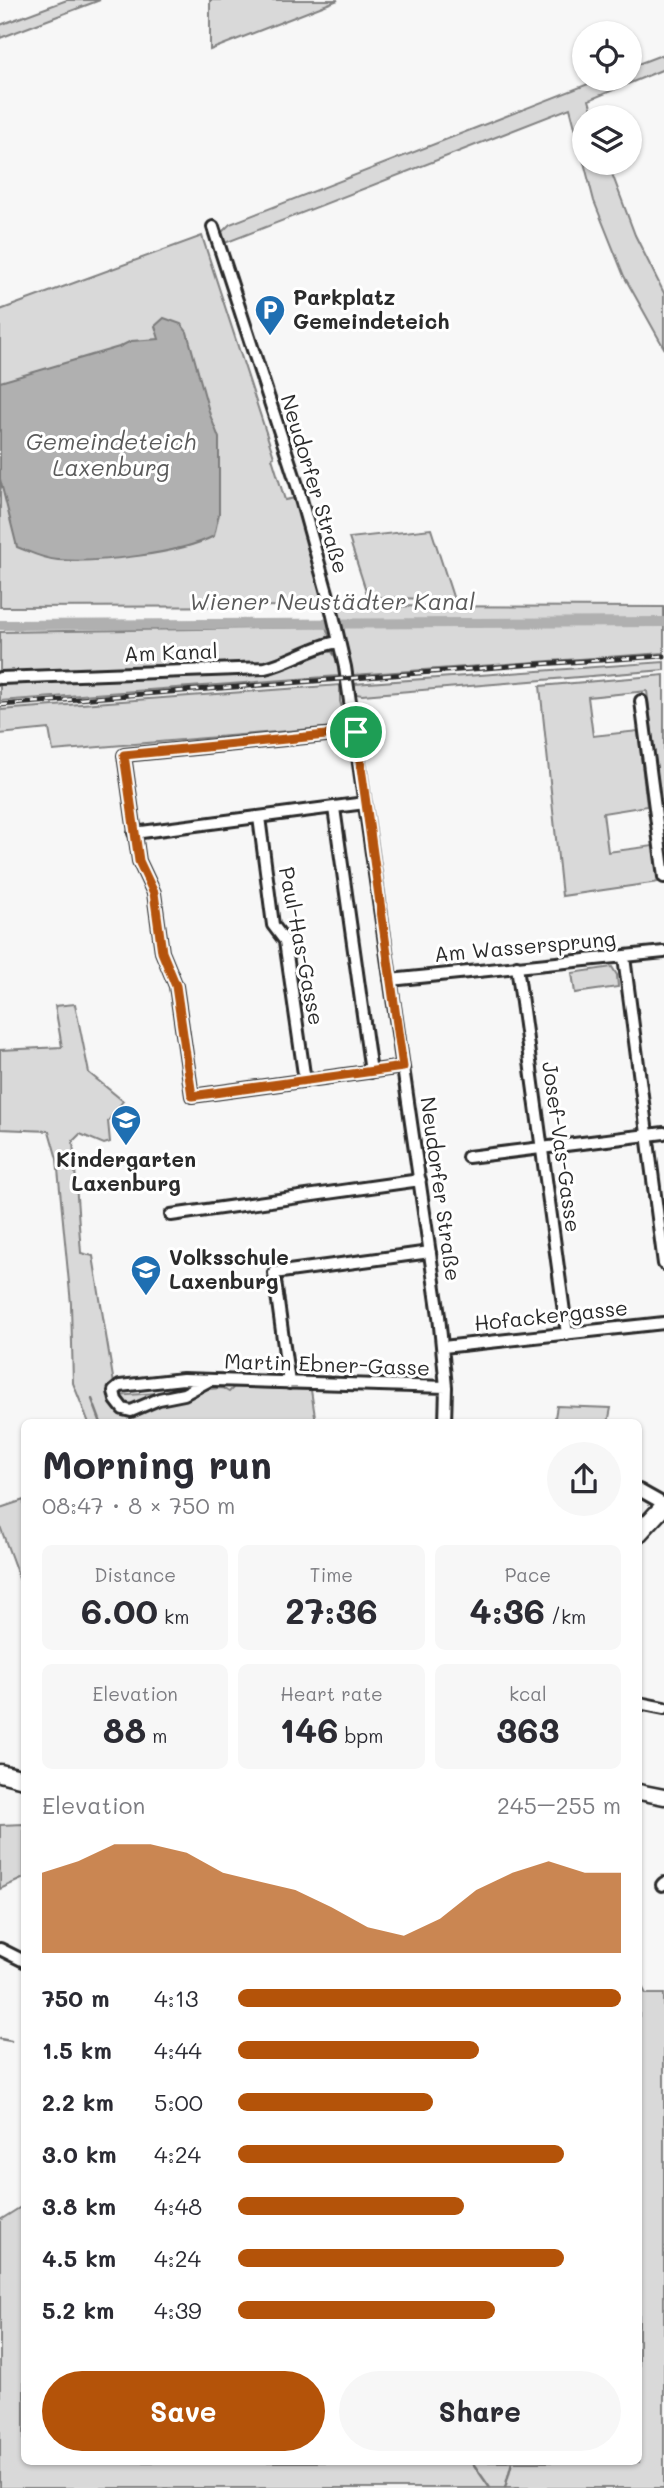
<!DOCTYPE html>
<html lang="en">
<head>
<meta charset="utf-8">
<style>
	body { margin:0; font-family:Mali,sans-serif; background:#f7f7f7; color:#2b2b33; height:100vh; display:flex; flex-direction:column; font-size:26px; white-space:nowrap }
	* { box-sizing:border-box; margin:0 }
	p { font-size:23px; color:#7c7c81 }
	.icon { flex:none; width:38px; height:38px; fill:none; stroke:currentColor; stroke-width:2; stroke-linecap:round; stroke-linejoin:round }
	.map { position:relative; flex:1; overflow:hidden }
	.panel { position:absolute; left:21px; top:1419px; width:621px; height:1046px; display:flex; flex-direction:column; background:#fff; border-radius:10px; box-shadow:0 2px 5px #0004 }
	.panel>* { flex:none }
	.fabs { position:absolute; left:572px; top:21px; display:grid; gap:14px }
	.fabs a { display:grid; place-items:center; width:70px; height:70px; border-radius:50%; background:#fff; box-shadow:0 2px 5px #0004; font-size:35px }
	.pin { position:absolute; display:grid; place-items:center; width:60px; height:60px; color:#fff; margin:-30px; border:4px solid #fff; border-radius:50%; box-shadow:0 2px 7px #0007 }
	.round { display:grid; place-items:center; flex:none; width:74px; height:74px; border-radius:37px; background:#f7f7f7 }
	.head { display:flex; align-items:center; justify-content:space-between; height:119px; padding:0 21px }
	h1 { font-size:38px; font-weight:700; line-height:52px }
	.metrics { display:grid; grid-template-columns:repeat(3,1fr); gap:10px; height:119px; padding:7px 21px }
	.metrics div { display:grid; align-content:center; border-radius:10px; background:#f7f7f7; text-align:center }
	.metrics b { font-size:35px; font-weight:700 }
	.metrics small { font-size:19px; font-weight:400 }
	.metrics p { font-size:19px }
	.chart { height:196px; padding:14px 21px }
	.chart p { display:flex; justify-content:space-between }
	.chart svg { width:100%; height:126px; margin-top:7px; fill:#b45309; opacity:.7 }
	.button { display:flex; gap:14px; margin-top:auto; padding:14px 21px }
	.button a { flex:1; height:80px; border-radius:42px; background:#b45309; color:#fff; font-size:28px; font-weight:700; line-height:80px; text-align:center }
	.button a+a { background:#f7f7f7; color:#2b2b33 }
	ul { padding:0 21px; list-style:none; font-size:23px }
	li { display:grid; grid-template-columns:112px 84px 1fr; align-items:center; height:52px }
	li i { height:18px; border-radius:9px; background:#b45309 }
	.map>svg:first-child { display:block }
</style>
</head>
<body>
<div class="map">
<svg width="664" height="2488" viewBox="0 0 664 2488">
	<rect width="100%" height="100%" fill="#f7f7f7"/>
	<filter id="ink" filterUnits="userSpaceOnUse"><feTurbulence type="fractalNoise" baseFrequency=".0143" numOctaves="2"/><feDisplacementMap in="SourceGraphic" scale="14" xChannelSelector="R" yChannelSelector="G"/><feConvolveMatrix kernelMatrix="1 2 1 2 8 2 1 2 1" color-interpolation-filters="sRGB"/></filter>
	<g filter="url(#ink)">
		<path fill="#d9d9d9" stroke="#828282" stroke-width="2" d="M67,0H100L0,38V25Z
			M210,0H338L210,50Z
			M664,54V69L589,100L594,117H584V163H608L635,235L664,293V348L624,276L594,201L570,108L225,243L222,232L230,224L601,79H630V67Z
			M202,236L274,457L272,458L285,500L295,498L297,503L321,595L307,606L0,607V310Z
			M431,529L454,600L368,597L349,538Z
			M343,606L664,607V653L353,675L338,612Z
			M326,627L330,639L322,650L332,652L338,661L339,676L0,701V632Z
			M664,662V670L362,695L356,694L354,684Z
			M664,675V831L647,691L588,697L593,736L638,731L647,806L603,813L608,852L653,846L659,882L562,896L540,686Z
			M340,685V701L347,726L53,751L49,729L0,734V710Z
			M612,967L617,975L618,987L575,993L572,973Z
			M75,1004L89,1073L123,1101L108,1121L110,1142L104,1144L80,1134L73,1141L81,1253L93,1256L116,1396L222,1388L229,1392L234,1387L311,1390L316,1423H89L73,1383L71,1304L57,1159L49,1131L0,1129V1050L62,1047L55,1006Z
			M557,1406L611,1408L608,1423H554Z
			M24,1500V1592L0,1526V1508Z
			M24,1824V1878L0,1889V1825Z
			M639,1981L646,1994H664V2488H0V2220L24,2205V2462H639Z"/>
		<path fill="#b0b0b0" stroke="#7b7b7b" stroke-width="2" d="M164,318L181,324L187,332L210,415L219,438V514L214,536C180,554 98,563 58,560C43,559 30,552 17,547L0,479V382L119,347L131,341L159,339L155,326Z"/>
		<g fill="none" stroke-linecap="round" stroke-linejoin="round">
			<path stroke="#7b7b7b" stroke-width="2.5" d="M92,1399L101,1423
				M0,2039L11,2041
				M472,2462L490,2488
				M505,2488L512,2462"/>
			<path stroke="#b0b0b0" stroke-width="10" d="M0,625L664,622"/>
			<g stroke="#2b2b2b" stroke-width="16">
				<path id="minor" d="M213,227L297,485L331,607L345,667L439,1316L446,1387L445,1423
					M0,678L265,668C290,662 313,646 338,642
					M641,701L664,877
					M356,732L124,755L139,861L154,893L162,952L176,986L192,1096L403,1067
					M334,808L371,1072
					M259,817L273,925L285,941L305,1081
					M134,833L365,803
					M624,957L664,1264
					M517,966L567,1334
					M390,980L664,952
					M468,1157L664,1133
					M171,1215L420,1180
					M443,1347L664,1323
					M208,1381L184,1394L159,1399L131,1411L123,1409L116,1400L114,1391L120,1386L183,1379L446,1387
					M289,1383L274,1273L430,1252
					M639,1490L664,1504
					M639,1703L664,1708
					M662,1885L664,1883
					M0,1949L24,1961"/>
			</g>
			<g stroke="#2b2b2b" stroke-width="19">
				<path id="tertiary" d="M639,1792L664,1797"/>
			</g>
			<g stroke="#2b2b2b" stroke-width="21">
				<path id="secondary" d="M639,1533L664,1506
					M0,1773L24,1779"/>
			</g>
			<use href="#minor" stroke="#fff" stroke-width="10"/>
			<use href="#tertiary" stroke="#fff" stroke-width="14"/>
			<use href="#secondary" stroke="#fff" stroke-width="16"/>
			<g stroke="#2b2b2b" stroke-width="5">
				<path id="rail" d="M0,705L523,665L664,656"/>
			</g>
			<use href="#rail" stroke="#fff" stroke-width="2.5" stroke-dasharray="8" stroke-linecap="butt"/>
		</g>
	</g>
	<g fill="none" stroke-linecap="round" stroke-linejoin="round" filter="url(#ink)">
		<g stroke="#fff" stroke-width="14">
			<path id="route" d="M356,732L403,1067L192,1096L176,986L162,952L154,893L139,861L124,755Z"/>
		</g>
		<use href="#route" stroke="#b45309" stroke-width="9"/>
	</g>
	<defs>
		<g id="parking-pin" transform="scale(1.575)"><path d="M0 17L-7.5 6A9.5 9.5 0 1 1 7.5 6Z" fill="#1f6fb2" stroke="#fff"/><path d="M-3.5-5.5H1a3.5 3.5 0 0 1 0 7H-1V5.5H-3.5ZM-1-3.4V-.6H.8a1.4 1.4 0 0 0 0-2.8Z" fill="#fff"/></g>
		<g id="school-pin" transform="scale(1.575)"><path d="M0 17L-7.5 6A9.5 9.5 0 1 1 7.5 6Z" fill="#1f6fb2" stroke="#fff"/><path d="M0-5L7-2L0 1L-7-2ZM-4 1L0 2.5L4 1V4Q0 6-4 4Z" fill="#fff"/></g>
	</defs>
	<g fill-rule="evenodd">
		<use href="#parking-pin" x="270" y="310"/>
		<use href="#school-pin" x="126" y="1120"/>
		<use href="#school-pin" x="146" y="1270"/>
	</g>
	<g text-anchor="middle" stroke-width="6" stroke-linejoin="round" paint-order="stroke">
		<g font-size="21" font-weight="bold" fill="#2b2b2b" stroke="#fff" text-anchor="start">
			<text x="293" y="305">Parkplatz<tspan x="293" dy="24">Gemeindeteich</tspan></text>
			<text x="126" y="1167" text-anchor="middle">Kindergarten<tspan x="126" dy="24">Laxenburg</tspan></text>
			<text x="169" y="1265">Volksschule<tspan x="169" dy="24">Laxenburg</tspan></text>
		</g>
		<g font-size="21" fill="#2b2b2b" stroke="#fff">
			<text transform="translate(314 484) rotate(73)" y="7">Neudorfer Straße</text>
			<text transform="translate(171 653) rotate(-2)" y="7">Am Kanal</text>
			<text transform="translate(301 946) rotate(79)" y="7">Paul-Has-Gasse</text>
			<text transform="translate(525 947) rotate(-5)" y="7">Am Wassersprung</text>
			<text transform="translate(561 1147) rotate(82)" y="7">Josef-Vas-Gasse</text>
			<text transform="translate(440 1189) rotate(82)" y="7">Neudorfer Straße</text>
			<text transform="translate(551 1316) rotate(-6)" y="7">Hofackergasse</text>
			<text transform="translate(327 1365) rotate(2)" y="7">Martin Ebner-Gasse</text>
		</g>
		<g font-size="23" font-style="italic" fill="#5a5a5a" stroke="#fff">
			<text x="111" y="450">Gemeindeteich<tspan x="111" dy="26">Laxenburg</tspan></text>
			<text x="332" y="610">Wiener Neustädter Kanal</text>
		</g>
	</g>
</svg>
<div class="fabs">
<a><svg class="icon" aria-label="locate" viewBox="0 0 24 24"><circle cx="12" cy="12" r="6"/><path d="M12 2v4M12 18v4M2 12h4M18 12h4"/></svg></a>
<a><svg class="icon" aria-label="layers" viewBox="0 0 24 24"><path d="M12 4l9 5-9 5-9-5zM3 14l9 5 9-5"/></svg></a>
</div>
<div class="pin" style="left:356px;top:732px;background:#1e9e55"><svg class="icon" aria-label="arrive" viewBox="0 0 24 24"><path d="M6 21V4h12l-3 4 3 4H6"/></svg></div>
<section class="panel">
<div class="head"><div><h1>Morning run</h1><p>08:47 · 8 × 750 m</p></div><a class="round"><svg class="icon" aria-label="share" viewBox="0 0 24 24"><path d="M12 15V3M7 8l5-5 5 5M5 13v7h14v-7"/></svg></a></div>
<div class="metrics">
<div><p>Distance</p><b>6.00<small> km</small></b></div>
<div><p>Time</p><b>27:36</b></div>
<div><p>Pace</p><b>4:36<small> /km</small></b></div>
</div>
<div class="metrics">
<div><p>Elevation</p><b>88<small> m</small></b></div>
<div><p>Heart rate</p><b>146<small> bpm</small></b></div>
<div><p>kcal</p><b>363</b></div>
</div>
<div class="chart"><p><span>Elevation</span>245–255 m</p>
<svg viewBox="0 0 160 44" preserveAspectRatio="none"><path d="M0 44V16L10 12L20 6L30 6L40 9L50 16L60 19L70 22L80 28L90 35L100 38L110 32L120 22L130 16L140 12L150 16L160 16V44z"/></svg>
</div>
<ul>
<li><b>750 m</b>4:13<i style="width:100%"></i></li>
<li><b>1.5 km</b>4:44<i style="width:63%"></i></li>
<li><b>2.2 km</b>5:00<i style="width:51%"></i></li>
<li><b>3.0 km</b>4:24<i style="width:85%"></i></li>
<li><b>3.8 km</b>4:48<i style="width:59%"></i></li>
<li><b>4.5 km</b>4:24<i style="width:85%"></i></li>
<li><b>5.2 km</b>4:39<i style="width:67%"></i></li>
</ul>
<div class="button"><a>Save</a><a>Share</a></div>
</section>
</div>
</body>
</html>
